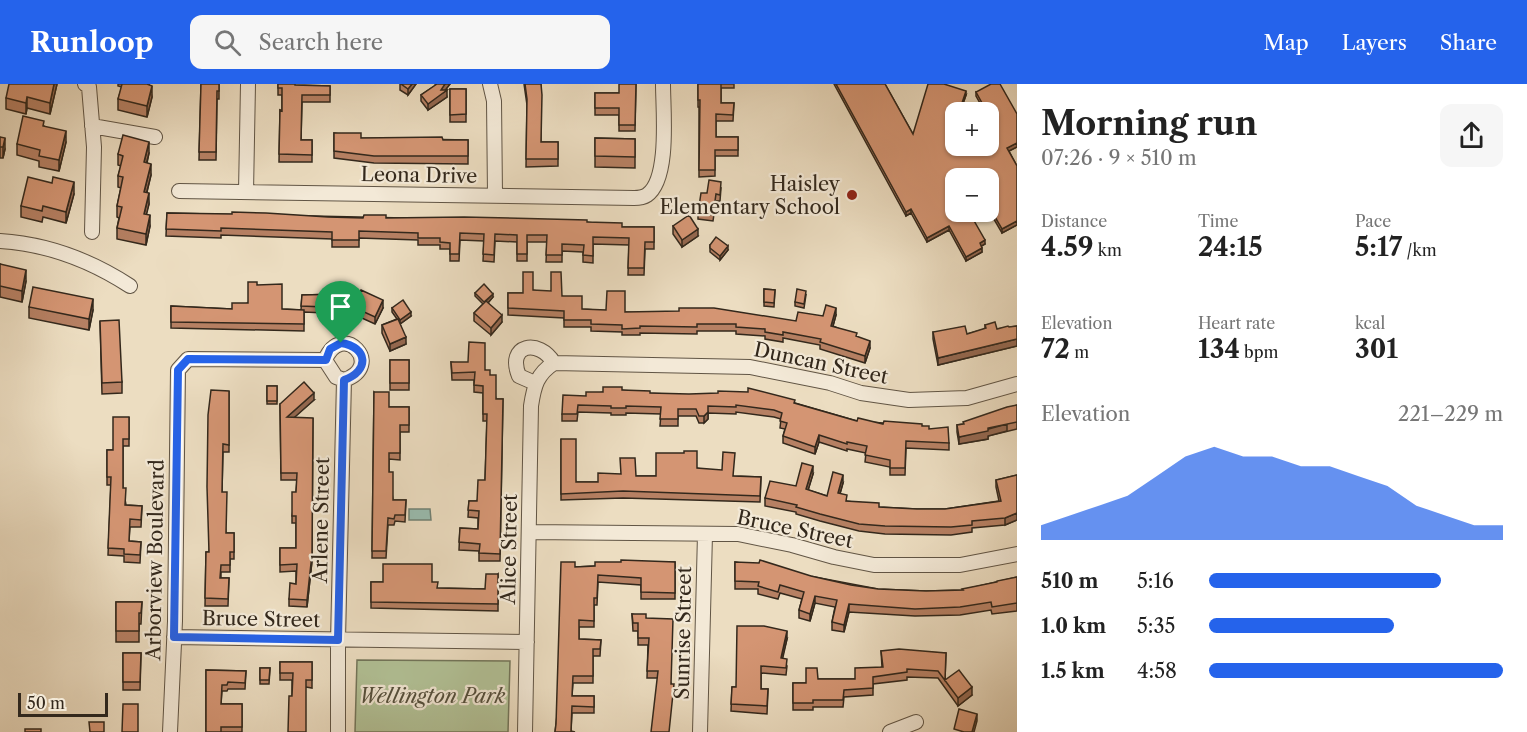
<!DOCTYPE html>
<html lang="en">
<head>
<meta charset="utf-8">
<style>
	body { margin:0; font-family:"Libre Caslon Text",serif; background:#f6f6f6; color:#222; height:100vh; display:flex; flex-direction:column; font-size:22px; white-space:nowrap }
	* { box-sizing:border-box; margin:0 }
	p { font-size:20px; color:#767676 }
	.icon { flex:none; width:33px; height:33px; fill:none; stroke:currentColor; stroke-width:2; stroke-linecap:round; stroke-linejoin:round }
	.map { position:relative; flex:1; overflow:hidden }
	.panel { display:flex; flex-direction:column; background:#fff; width:510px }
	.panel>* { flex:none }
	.buttons { position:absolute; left:945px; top:18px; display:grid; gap:12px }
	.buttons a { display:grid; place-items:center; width:54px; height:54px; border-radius:12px; background:#fff; box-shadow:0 2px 4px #0004; font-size:30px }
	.scale { position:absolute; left:18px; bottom:15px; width:90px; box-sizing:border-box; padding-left:6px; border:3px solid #33281c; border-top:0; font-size:16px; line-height:21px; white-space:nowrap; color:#33281c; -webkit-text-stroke:4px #f3e9d7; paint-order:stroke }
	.pin { position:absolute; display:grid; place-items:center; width:51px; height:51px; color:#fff; margin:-62px -26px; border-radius:50% 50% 50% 0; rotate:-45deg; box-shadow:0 0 6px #0007 }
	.pin .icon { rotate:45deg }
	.round { display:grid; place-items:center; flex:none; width:63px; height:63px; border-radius:12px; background:#f6f6f6 }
	.summary { display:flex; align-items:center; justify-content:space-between; height:102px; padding:0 24px }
	h1 { font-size:33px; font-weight:700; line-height:45px }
	.stats { display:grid; grid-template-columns:repeat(3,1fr); gap:9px; height:102px; padding:6px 24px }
	.stats div { display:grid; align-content:center }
	.stats b { font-size:26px; font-weight:700 }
	.stats small { font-size:16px; font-weight:400 }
	.stats p { font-size:16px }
	.chart { height:168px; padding:12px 24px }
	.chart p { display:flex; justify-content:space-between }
	.chart svg { width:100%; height:108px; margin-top:6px; fill:#2563eb; opacity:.7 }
	ul { padding:0 24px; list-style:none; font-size:20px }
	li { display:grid; grid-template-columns:96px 72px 1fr; align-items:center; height:45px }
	li i { height:15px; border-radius:8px; background:#2563eb }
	header { display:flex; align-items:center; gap:36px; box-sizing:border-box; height:84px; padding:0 30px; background:#2563eb; color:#fff }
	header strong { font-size:28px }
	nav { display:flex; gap:33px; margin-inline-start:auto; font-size:21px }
	.search { width:420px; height:54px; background:#f6f6f6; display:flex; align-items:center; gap:15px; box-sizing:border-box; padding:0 21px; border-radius:12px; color:#767676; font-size:22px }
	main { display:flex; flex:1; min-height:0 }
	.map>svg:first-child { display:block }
</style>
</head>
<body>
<header>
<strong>Runloop</strong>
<div class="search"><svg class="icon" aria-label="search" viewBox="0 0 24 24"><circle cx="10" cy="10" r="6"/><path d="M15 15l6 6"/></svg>Search here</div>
<nav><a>Map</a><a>Layers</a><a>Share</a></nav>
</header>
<main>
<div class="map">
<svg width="1017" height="648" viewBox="0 0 1017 648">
	<rect width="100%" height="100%" fill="#ecddc1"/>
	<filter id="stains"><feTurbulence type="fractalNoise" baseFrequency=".00333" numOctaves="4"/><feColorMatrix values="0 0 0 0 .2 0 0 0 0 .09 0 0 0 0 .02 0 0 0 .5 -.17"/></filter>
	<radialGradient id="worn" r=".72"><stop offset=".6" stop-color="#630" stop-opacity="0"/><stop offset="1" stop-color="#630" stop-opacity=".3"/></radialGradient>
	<path fill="#b2c297" stroke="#72755a" stroke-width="1.5" d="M357,576L510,577L508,648H355Z"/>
	<path fill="#99bcaf" stroke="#708174" stroke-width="1.5" d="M409,425H430L431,436H409Z"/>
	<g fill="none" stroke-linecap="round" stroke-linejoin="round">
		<g stroke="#615545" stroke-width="16">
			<path id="street" d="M85,0L89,3L94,63L92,148
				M490,0L494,17L495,111
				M92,42L155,53
				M179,107L634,114C638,114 644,113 647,111C670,95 663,26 663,0
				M246,108L248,0
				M0,157C49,160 90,176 130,202
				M325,276L336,293L344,296L338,556V648
				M325,276C342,235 386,282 344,296
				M535,299L519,292C506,260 539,254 554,279
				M529,448L738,450L792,461L834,473L874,481H960L1017,470
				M174,553L527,558
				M170,648L175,537L178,286L188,275L325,276
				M525,648L531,322C534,302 537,290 554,279L750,283L830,299L861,309L909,316L967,314L1017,300
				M700,648L705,450
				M890,648L916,638"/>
		</g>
		<use href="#street" stroke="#f3e9d7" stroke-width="14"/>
	</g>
	<path fill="#b68063" stroke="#33281c" stroke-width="1.5" d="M57,0L50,30L27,24L26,30L6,25V14Z
		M118,0H149L152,13L147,33L118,26V15L122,3L118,2Z
		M201,0H219V15H217L216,76H199Z
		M278,0L295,1L330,2V18H302L301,56H312V78H279L280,26L282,27V11H278Z
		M400,0H416L408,11L400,6Z
		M435,0H450L445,6L447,13L428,26L421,17V11L436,1Z
		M524,0H541V58H558V82L526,83L527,21Z
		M636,0L635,47H619V31H595V9H619Z
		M698,0H734V4H721V19H734L733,37H716V53H738V72H715V92L699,93V23H698Z
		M834,0H885L913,50L966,11L960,28H956L950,63L991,40L988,35V28H985L976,12V8L1017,30V63L1009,67L1017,82V141L1002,149L988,125V94L956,128H972L969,129L985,160L981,162L982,168L966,177L949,146L927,158L911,129L906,132Z
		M450,5H466V38H450Z
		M44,42L66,58L59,87L39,83V77L17,71V60Z
		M334,49L361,54L468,56V80L374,79L334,74Z
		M0,53L5,65L3,74H0Z
		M595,54L635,55V84L595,83Z
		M149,69L147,79L151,91L147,108L149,120L146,130L150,142L146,161L117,155V144L119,134L117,133V122L121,104L118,103V92L121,82L118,81V70Z
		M52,99L74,110L66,139L43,133L42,138L21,133V122Z
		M721,104L720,117H716L713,137L698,135V129L707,109Z
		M167,129L587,138L622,143H654V165H645L644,191H628L629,161L593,160V179L583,178V168L562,167V178H546L547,158H527V177H517V158L495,157L494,178L483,177L484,157L460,156L459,177H450V165H440V161H418V156L359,154V163H332V155L221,151V154L166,152Z
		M673,142L698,152L682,163L673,150Z
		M710,161L728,166L720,176L710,168Z
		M0,180L26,197L22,218L0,213Z
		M257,201L282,225L301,226L302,211L343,210V231L325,232V229L304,228V247L171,244V222L232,225L248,219Z
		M764,205L775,206L774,223L764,222Z
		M533,206L562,212L582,225L625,228L796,237L836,231L833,242L857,253L870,264L865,279L820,265V261L783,254V258L765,255V252L736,250V247H697V250L640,249V251H622V248L591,247V243H564V234L508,231V209H523Z
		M475,209L493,213L488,219L502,238L491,251L474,237V229L483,220L475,212Z
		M806,211L804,224L795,222V218Z
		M29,223L93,226L89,246L29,234Z
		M353,223L383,224L375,240L353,230Z
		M392,224L411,232L400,240L406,260L390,267L382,249V241L397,235L392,228Z
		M100,237L122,298V309L102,310Z
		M985,241L997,245L1017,242V262L938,281L933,255V248L967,250L985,245Z
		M390,276H409V306H390Z
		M451,278L485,286L490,291L496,315H503L500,477H479V467L459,466L460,444L478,445V434L468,433L469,417H477L485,396L487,337H483V309L474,308V296H452Z
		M267,302H277V320H267Z
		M622,306L650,309L795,319L857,337L922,342L929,345L949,359V366L906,364L905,391H890V383L865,378L866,369L847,365V367L819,358L815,370L783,359V352L785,345L780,344L781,335L774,333L736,328V330L708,329V335L704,339H699L696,332H678V342H660L661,330L626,329V331H611V329L578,328L577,337H562V330L586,312L603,308Z
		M229,307V368H223L222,408L226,449H234V475H230V488H221V494H229L228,522H205L206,468H209Z
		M374,308L389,323H409V348H400V376L389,375V388L393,416H406L405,438L395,437L394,441H388L386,474H372Z
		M314,316L294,333L312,477L307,523L289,522V515L296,500V487L280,488V464H296V439H292V432L296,408L297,396H281L280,320Z
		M1017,321V345L988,352V355L959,360L957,348V341L963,340Z
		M129,333V362H123V404L126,421L142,422L141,443H130L129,457L141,458L140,479L124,478V472L108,471L111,401H107V366H113Z
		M561,355L576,398H598L636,392H656L697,384L734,392L761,393L760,418L623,414L561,416Z
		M813,390L808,406L827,412L843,399L840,410L847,417L879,423L917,425H945L999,417L996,403V396L1017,391V436L1005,441L972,444V448L951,451L885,450L859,447L820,437L796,430V428L765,422V414L796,402Z
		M675,478V515H641V501L598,498L597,521H594V543H579V555L601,556L600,572H593V599H573L572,612H594V629H572L571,647L555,648L575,483Z
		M735,478L878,505L926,507L962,506L1017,493V527L992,530L991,526L960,531L915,532L849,528L844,548L832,546V538L835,523L815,519L810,537L799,534V526L802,515L780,509L778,515L758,510V505H735Z
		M498,490V527L371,524V498H432L437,504L485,505Z
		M116,518H142L141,540H139V558H116Z
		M632,530L646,534L674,607L657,594H647L648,561H638V547H633Z
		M787,555L782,574L787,582L786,591L761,589V605H768L767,630L731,627L732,603H736Z
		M881,567L946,569L945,596L972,611L958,622L938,594L907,593V596L873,600V611L844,613L843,623H813V626H793V599H806L818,595H855L882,583Z
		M123,569H141L140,606H123Z
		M280,578H312V604L306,603L292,612V596H280Z
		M260,584H270L269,600H260Z
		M206,586L246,587L245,605H228L227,607H222L221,620H242V648H206Z"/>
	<path fill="#946850" stroke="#33281c" stroke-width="1.5" d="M54,0H57L50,30V19Z
		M412,0H416L408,11V5Z
		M445,0H450L443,9L447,6V13L428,26V20Z
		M152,2V13L147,33V22Z
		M966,7V11L960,28H959Z
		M27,13V24L26,30V19Z
		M956,41V45L949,67V63Z
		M66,47V58L59,87V76Z
		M5,54V65L3,74V63Z
		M149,58V69L144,89V78Z
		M1017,59V63L1007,68V64Z
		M151,80V91L144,119V108Z
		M74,98V110L66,139V128Z
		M149,109V120L144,141V130Z
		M911,125V129L906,132V128Z
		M150,131V142L146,161V150Z
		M1017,137V141L1002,149V145Z
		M949,142V146L927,158V154Z
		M698,145V152L682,163V156Z
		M985,156V160L980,163V159Z
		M728,162V166L720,176V172Z
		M982,164V168L966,177V173Z
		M26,186V197L22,218V207Z
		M493,210V213L485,222V218Z
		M93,215V226L89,246V235Z
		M383,216V224L375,240V233Z
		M836,224V231L831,249V242Z
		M411,228V232L400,240V236Z
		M502,231V238L491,251V244Z
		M406,253V260L390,267V260Z
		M1017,255V262L938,281V274Z
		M870,257V264L865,279V272Z
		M314,309V316L287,340V333Z
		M708,328V335L704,339V332Z
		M313,334L312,477L307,523V516Z
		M1007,340V347L988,352V355L959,360V353Z
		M819,351V358L815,370V363Z
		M813,382V390L806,413V405Z
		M843,391V399L838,416V409Z
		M1017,429V436L1005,441V434Z
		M815,512V519L810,537V530Z
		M849,520V528L844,548V541Z
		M787,547V555L781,582V574Z
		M972,603V611L958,622V614Z
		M977,630V637L974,648H972Z"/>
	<path fill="#d49573" stroke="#33281c" stroke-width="1.5" d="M9,0H54L50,19L27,13L26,19L6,14Z
		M122,0H147L152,2L147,22L118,15Z
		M201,0H219V7H217L216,68H199Z
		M278,0H295V1L330,2V11H302L301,56H312V71L279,70L280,26L282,27V4H278Z
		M401,0H412L408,5Z
		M437,0H445L441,6H447L428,20L421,11Z
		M525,0H541L542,11L541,58H558V75H526L527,15Z
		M619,0H636L635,41H619V24H595V9H619Z
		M698,0H721V19H734L733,31L716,30V53H738V66H715V86H699L700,16H698Z
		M836,0H885L913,50L928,0H944L966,7L959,28H956V41L949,63L956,60V62H988V41L993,39L988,31V28H987L976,8L991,0H1000L1017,30V59L1007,64L1017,82V137L1002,145L988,121V94H956V128H969L985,156L980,159L982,164L966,173L949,142L927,154L911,125L906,128Z
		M450,5H466V30L450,31Z
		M23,32L44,37L43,42L66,47L59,76L39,72L40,66L17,60Z
		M334,49H361V54L442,53L443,56H468V72H374L334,67Z
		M123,51L149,58L144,78L151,80L144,108L149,109L144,130L150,131L146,150L117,144L122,123L117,122L123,93L118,92L123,72L118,70Z
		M0,53L5,54L3,63H0Z
		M595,54L635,55V73L595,72Z
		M28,93L52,99L53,93L74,98L66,128L43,122L42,127L21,122Z
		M709,96L721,98L720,111L716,110L713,131L698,129L701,109H707Z
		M232,128L266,129L328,133L363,134L364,131H386V134L464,133L587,136V138L622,139V143H654V158H645L644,184H628L629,154L593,153V172L583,171L584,161L562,160V171H546L547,151H527V170H517V151L495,150L494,171L483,170L484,150L460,149L459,170H450V159L440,158V154H418V149L359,147V156H332V148L221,144V147L166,145L167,129L232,130Z
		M689,131L698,145L682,156L673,142Z
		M716,153L728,162L720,172L710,164V161Z
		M0,180L26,186L22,207L0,202Z
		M523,188H533V206L551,207V188H561L562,212H582V225L606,226L607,207H625V228L679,227V224H714L796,237L798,228L823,232L826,221L836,224L831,242L857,249L856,252L870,257L865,272L820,258L821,255L783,248V251L765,248V245L736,243V240H697V243L640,242V244L622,245V241L591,240V236H564V227L508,224V209H523Z
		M248,198H257V201L282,200V225L304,226V240L171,238V222L232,225V219H248Z
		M484,200L493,210L484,218L475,209Z
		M33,203L93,215L89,235L29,223Z
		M764,205L775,206L774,219L764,218Z
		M797,205L806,207L804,220L795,218Z
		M361,206L383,216L375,233L353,223Z
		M343,210V225H325V223L301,222L302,211Z
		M403,216L411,228L400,236L392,224Z
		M486,217L502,231L491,244L474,229Z
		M398,235L406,253L390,260L382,241Z
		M119,236L122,298L102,299L100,237Z
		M995,238L997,245L1008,242L1009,243L1017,242V255L938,274L933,248L965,242L967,250L986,244L985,241Z
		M469,258L485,259V286H490V291H496V315H503L500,470L479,469L480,460L459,458L460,444L478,445L479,427L468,426L469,417H477L478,396H485L487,330H483V302L474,301L475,288L452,289L451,278H468Z
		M390,276H409V299H390Z
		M304,298L314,309L287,333L313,334L312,470L307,516L289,515L290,499L296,500L297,480L280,481V464H296V432H292V408H296L297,389H281L280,320Z
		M267,302H277V317H267Z
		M603,303H622V306L650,307V309L689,310L718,309V307L748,308V304L795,316L794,319L857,337L858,334L883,340L884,337L922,340V342H929V345L948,343L949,359L906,357L905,384H890V376L865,371L867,362L847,358V360L819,351L815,363L783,352L787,339L780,337L782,329L774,326L736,321V323L708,322V328L704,332H699L696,325H678V335H660L661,323L626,322V324H611V322L578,321L577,330H562L563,311L586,312V308H603Z
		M211,306L229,307V361L223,360L222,408H227L226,449H234V468H230V481H221L220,494H229L228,515L205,514L206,468H209L207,403L208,331Z
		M374,308H389V323H409V341H400V369H389V388H393V416H406L405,431H395L394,435L388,434L386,467H372Z
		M1017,321V338L988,344V347L959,353L957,341L964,340L963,338L1007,323Z
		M113,333H129V355H123V404H126L125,421L142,422L141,436L130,435L129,457L141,458L140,471L124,470V465L108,464L111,393H107V366H113Z
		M561,355H576V398H598V389L621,390L620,374H635L636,392H656V369H684V367H697V384L722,386L723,368L735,369L733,392L761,393L760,412L623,407L561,410Z
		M802,379L813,382L806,405L827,412L833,388L843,391L838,409L847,411L846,417L879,419V423L917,425H945L1001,417L996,396L1017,391V429L1005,434L972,437V441L951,443L885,442L859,440L820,430L796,423L797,421L765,414L770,397L796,402Z
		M621,476L675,478V509L641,508V494L598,491L597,514H594V537L579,536V555L601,556L600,565H593V592H573L572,612H594V623L572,622L571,647L575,648H555L556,640L561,478H575V483L595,482V478H621Z
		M760,476L811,492L851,501L878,505L926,507L963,506L962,505L997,498V497L1017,493V519L992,523L991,518L960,523L915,525L849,520L844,541L832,538L837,516L815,512L810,530L799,526L804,508L780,501L778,508L758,502L759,498L735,497V478L759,479Z
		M383,480H432V498H438L437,504L485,505L486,490H498V520L371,518V498H383Z
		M116,518H142L141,529H139V547H116Z
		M632,530H646V534L673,535L671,600H674L669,648H651L658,587H647L649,554H638V539H633Z
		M737,542H764L787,547L781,574L787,575L786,584L761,582V605H768L767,622L731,620L732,603H736Z
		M899,565L946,569L945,596L959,586L972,603L958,614L938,587L907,585V588L873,593V604L844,606L843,616H813V619H793V599H806V584H817L818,595H855V584L883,583L881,567Z
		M123,569H141L140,598H123Z
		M280,578H312V596H306V648H288L289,612H292L293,589H280Z
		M260,584H270L269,596H260Z
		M206,586L246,587L245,599L228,598L227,601H222L221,620H242V643H221V648H206Z
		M123,620H138V648H122Z
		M959,625L977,630L972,648H964L954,645Z
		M89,638H104V648H90Z
		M25,645H41V648H25Z"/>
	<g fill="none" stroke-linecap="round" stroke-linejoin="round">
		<g stroke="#fff" stroke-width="12">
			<path id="route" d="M341,259C368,263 370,287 344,296L338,556L174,553L178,286L188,275L326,276L330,265Z"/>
		</g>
		<use href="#route" stroke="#2563eb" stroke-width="8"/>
	</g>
	<circle fill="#8f2418" stroke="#f3e9d7" stroke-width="2" cx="852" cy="111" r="6"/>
	<g text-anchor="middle" stroke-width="4.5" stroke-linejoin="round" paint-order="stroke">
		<g font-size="20" fill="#33281c" stroke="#f3e9d7">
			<text transform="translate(419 91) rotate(1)" y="7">Leona Drive</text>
			<text transform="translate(821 279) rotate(12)" y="7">Duncan Street</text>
			<text transform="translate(321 436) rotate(-89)" y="7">Arlene Street</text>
			<text transform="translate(795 445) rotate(12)" y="7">Bruce Street</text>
			<text transform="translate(509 465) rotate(-89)" y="7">Alice Street</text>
			<text transform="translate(155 476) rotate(-89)" y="7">Arborview Boulevard</text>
			<text transform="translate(261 535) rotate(1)" y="7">Bruce Street</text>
			<text transform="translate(683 549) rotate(-89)" y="7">Sunrise Street</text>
		</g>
		<g font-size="20" fill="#33281c" stroke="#f3e9d7" text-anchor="end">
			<text x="840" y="107">Haisley<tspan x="840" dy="23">Elementary School</tspan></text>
		</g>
		<g font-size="20" font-style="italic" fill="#534e3b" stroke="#f3e9d7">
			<text x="432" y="619">Wellington Park</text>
		</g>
	</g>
	<rect width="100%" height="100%" filter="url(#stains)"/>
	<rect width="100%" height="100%" fill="url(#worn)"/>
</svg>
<div class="buttons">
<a>+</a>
<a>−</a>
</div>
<div class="scale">50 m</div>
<div class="pin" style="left:341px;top:259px;background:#1e9e55"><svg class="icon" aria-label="arrive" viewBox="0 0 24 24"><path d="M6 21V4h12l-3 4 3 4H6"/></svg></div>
</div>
<section class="panel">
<div class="summary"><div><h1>Morning run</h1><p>07:26 · 9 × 510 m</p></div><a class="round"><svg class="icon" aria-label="share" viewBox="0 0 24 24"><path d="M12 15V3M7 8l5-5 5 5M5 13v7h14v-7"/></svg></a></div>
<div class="stats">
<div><p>Distance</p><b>4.59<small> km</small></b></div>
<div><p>Time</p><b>24:15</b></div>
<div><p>Pace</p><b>5:17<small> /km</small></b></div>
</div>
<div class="stats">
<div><p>Elevation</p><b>72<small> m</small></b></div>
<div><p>Heart rate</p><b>134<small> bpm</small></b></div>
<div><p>kcal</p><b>301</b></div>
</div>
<div class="chart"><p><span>Elevation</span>221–229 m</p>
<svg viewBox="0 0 160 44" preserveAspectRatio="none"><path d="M0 44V38L10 34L20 30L30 26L40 18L50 10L60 6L70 10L80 10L90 14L100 14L110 18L120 22L130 30L140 34L150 38L160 38V44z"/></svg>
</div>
<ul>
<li><b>510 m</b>5:16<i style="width:79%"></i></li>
<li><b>1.0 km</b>5:35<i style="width:63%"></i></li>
<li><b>1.5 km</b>4:58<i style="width:100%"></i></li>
</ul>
</section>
</main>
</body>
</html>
